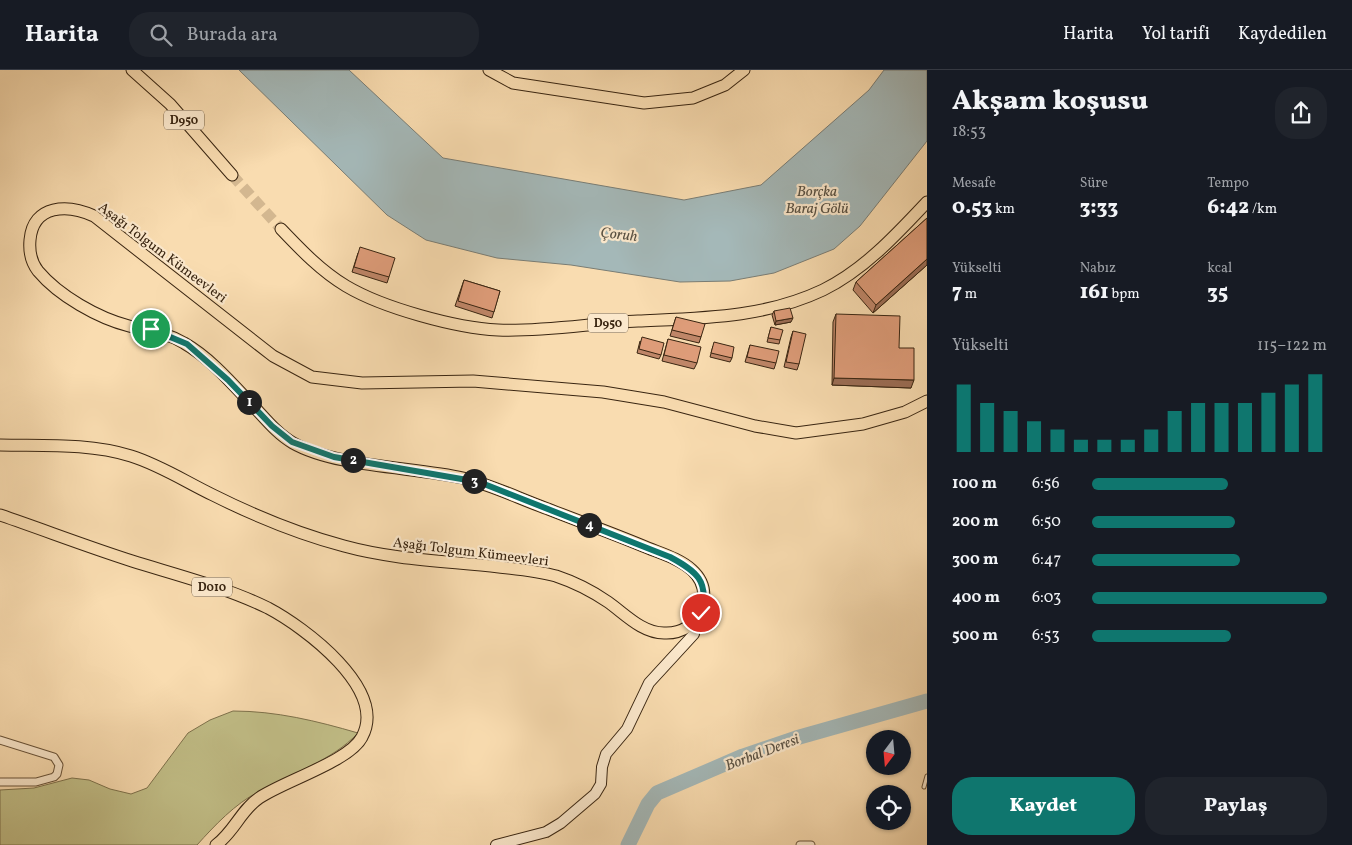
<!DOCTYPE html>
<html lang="tr">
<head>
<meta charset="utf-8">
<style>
	body { margin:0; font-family:Vollkorn,serif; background:#20242c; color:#f1f3f6; height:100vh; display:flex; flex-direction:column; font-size:19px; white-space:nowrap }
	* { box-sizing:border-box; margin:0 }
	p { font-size:16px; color:#9ea1a6 }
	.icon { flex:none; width:28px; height:28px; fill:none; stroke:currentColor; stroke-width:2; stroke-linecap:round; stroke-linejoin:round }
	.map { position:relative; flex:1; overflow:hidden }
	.sheet { display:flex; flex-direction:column; background:#171b24; width:425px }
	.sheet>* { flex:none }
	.needle { width:32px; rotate:196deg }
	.tools { position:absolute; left:866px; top:660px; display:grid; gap:10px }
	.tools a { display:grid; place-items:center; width:45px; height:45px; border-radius:50%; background:#171b24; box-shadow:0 1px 4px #0004; font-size:25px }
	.pin { position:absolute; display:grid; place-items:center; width:42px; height:42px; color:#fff; margin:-21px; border:2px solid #fff; border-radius:50%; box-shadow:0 1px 5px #0007 }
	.km { position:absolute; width:25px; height:25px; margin:-12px; border-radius:50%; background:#222; color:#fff; font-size:14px; line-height:25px; text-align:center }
	.round { display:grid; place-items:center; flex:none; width:52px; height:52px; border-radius:20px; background:#20242c }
	.headline { display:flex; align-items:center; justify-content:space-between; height:85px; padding:0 25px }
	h1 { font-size:28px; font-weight:800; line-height:38px }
	.metrics { display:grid; grid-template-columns:repeat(3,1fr); gap:8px; height:85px; padding:5px 25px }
	.metrics div { display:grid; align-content:center }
	.metrics b { font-size:21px; font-weight:800 }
	.metrics small { font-size:14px; font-weight:400 }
	.metrics p { font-size:14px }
	.chart { height:140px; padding:10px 25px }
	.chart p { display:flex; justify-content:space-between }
	.chart svg { width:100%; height:90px; margin-top:5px; stroke:#0f766e; stroke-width:6 }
	.cta { display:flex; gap:10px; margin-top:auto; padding:10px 25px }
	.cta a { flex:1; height:58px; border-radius:20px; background:#0f766e; color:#fff; font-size:20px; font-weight:800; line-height:58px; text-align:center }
	.cta a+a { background:#20242c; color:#f1f3f6 }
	ul { padding:0 25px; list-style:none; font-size:16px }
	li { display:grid; grid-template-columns:80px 60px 1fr; align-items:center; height:38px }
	li i { height:12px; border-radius:6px; background:#0f766e }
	header { display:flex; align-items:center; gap:30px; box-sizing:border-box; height:70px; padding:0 25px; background:#171b24; border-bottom:1px solid #363941 }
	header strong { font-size:24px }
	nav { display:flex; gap:28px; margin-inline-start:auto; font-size:18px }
	.search { width:350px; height:45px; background:#20242c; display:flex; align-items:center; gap:12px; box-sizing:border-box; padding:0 18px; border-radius:20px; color:#9ea1a6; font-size:19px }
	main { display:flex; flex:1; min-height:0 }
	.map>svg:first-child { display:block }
</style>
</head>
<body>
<header>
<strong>Harita</strong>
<div class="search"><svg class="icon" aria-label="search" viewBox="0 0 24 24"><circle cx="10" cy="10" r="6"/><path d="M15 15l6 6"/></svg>Burada ara</div>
<nav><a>Harita</a><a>Yol tarifi</a><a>Kaydedilen</a></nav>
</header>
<main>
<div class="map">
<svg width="927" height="775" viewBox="0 0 927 775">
	<rect width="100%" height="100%" fill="#f9dcb0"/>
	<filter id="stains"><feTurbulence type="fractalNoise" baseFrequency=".004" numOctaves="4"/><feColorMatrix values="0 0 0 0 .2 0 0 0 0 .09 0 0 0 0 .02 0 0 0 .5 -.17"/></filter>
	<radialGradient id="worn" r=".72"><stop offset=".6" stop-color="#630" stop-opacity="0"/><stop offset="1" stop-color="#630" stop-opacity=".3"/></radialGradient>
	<path fill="#c2bf88" stroke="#7e724c" d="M233,641C276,641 317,651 358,663C332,691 291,703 258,722C235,734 215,755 197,775H0V720L34,718L72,708L89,710L110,719L131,724L147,718L188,663L210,650Z"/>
	<path fill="#a4b8b8" stroke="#797d75" d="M239,0H349L443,88L684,130L761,115L869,20L884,0H927V71L860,156L834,179L774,203L730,211L680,212L571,195L497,188L426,170L387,145Z"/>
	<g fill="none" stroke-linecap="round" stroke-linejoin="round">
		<path stroke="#a4b8b8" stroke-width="15" d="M628,775L648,734L657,723L743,686L796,668L927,631"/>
		<path stroke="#d3b790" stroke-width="11" stroke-dasharray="11 5.5" stroke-linecap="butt" d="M232,105L281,159"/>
		<g stroke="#695339" stroke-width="5">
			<path id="lane" d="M924,717L927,706"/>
		</g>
		<g stroke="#695339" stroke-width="9">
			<path id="street" d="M0,670L54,687L59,695L57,704L54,707L36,712H0
				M800,775H811"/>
		</g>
		<g stroke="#392511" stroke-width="12">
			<path id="secondary" d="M496,775L546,762L561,753L595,724L601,714L602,697L606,684L627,659L649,613L694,564V552"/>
		</g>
		<g stroke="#392511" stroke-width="13">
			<path id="primary" d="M132,0L170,34L232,105
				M489,0L513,13L644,33L693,28L725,15L744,0
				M281,159C301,180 321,201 346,216C383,238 456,258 498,260C543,262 593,253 638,251C702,248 764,248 823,220C864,200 897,164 927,132
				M0,375C44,376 89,373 131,386C160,395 186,412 213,425C255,446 299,464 344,476C395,490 447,491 499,497C518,499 538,501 556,506C574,512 592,521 608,532C625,544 642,563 664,563C681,564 698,554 702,537C706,523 703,510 692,500C680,489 663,484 648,478C615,464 581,452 548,439C520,429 492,415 463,408C414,397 335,397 293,373C279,365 268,352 257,340C235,317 212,289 184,273C166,262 149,261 129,256C98,248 59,226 38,201C31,192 29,181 30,170C33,134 68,134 94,146L273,286L312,307L362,313L473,311L603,322L664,332L755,356L796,363L863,354L905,342L927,331
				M0,445C44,460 88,477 132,491C177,505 225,517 268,538C304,557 388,619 362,667C350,691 284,711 259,728C241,740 234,762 216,775"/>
		</g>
		<use href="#lane" stroke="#fbe8cc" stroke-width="3"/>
		<use href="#street" stroke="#fbe8cc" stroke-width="7"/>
		<use href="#secondary" stroke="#fbe8cc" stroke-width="10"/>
		<use href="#primary" stroke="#f9dcb0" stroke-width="11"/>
	</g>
	<path fill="#bf8668" stroke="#392511" d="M927,148V195L873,243L853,220L856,212Z
		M358,183L389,207L387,213L352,202Z
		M464,210L500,221L492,248L455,236Z
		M774,241L791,252L775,255L772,245Z
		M836,244L899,278L911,318L832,315L833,252Z
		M676,247L701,267L699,273L670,266Z
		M771,257L780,270L779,274L767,272Z
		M793,261L799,294L797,300L784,297L791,267Z
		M668,269L697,293L694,299L662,291Z
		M640,271L661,285L659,289L637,283Z
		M750,275L776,293L774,299L745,292Z
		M713,276L732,288L730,292L710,287Z"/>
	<path fill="#9b6d55" stroke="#392511" d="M927,189V195L873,243L876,235Z
		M793,248L791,252L775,255L776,251Z
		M834,308L914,310L911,318L832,315Z"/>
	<path fill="#de9c79" stroke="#392511" d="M927,148V189L876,235L856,212Z
		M360,177L395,188L389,207L354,197Z
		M464,210L500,221L494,242L458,231Z
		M790,238L793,248L776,251L774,241Z
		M836,244L900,246L899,278H914V310L834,308Z
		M676,247L705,254L701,267L672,260Z
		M771,257L783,260L780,270L768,268Z
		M793,261L806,264L799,294L786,292Z
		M642,267L664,273L661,285L639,279Z
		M668,269L701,277L697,293L664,285Z
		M714,272L734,277L732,288L711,283Z
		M750,275L779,281L776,293L747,287Z"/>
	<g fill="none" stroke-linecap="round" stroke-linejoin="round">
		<g stroke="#fff" stroke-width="10">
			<path id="route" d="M151,259L187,274L228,310L272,356L292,372L334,387L479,412L670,487C696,501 710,511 701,543"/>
		</g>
		<use href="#route" stroke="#0f766e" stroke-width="6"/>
	</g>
	<g text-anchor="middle" stroke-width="4.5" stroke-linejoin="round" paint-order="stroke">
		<g fill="#fbe8cc" stroke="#736049" stroke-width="1">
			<rect x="164" y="40.5" width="40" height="19" rx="4"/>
			<rect x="588" y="243.5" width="40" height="19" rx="4"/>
			<rect x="192" y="507.5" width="40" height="19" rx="4"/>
		</g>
		<g font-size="12" font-weight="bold" fill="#392511">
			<text x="184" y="54">D950</text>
			<text x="608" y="257">D950</text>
			<text x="212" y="521">D010</text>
		</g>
		<g font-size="14" fill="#392511" stroke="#fbe8cc">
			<text transform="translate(163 182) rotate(37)" y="5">Aşağı Tolgum Kümeevleri</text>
			<text transform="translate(471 481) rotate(7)" y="5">Aşağı Tolgum Kümeevleri</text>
		</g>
		<g font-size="15" font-style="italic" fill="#595143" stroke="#fbe8cc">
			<text x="817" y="126">Borçka<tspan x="817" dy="17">Baraj Gölü</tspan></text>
			<text transform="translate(619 164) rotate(6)" y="5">Çoruh</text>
			<text transform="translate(762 682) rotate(-21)" y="5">Borbal Deresi</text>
		</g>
	</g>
	<rect width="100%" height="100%" filter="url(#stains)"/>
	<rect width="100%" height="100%" fill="url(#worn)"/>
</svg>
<div class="tools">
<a><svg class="needle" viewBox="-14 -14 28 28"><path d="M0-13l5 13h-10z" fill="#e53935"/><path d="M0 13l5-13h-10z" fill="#9ea1a6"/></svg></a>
<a><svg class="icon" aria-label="locate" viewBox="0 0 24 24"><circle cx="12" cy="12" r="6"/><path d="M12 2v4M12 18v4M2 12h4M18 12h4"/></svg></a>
</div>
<div class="pin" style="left:151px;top:259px;background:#1e9e55"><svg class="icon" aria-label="arrive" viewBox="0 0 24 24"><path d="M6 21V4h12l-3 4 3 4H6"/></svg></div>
<div class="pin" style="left:701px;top:543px;background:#d93025"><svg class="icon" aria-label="check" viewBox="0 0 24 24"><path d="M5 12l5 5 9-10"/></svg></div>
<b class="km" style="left:249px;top:332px">1</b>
<b class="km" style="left:353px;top:390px">2</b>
<b class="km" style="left:474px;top:411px">3</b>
<b class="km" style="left:589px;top:455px">4</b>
</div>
<section class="sheet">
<div class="headline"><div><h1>Akşam koşusu</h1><p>18:53</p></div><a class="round"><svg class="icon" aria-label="share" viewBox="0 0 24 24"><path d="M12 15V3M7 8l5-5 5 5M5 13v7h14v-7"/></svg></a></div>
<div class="metrics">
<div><p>Mesafe</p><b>0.53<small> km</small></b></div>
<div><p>Süre</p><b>3:33</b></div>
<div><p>Tempo</p><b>6:42<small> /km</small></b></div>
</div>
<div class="metrics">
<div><p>Yükselti</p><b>7<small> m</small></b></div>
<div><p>Nabız</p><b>161<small> bpm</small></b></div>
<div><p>kcal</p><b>35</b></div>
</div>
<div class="chart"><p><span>Yükselti</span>115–122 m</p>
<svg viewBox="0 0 160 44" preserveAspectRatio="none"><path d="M5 44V11M15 44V20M25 44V24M35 44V29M45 44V33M55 44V38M65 44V38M75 44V38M85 44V33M95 44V24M105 44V20M115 44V20M125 44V20M135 44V15M145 44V11M155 44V6"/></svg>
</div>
<ul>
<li><b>100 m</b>6:56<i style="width:58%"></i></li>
<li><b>200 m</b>6:50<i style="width:61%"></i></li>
<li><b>300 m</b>6:47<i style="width:63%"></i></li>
<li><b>400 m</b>6:03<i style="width:100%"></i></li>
<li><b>500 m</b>6:53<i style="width:59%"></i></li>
</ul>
<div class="cta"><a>Kaydet</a><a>Paylaş</a></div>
</section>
</main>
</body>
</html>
